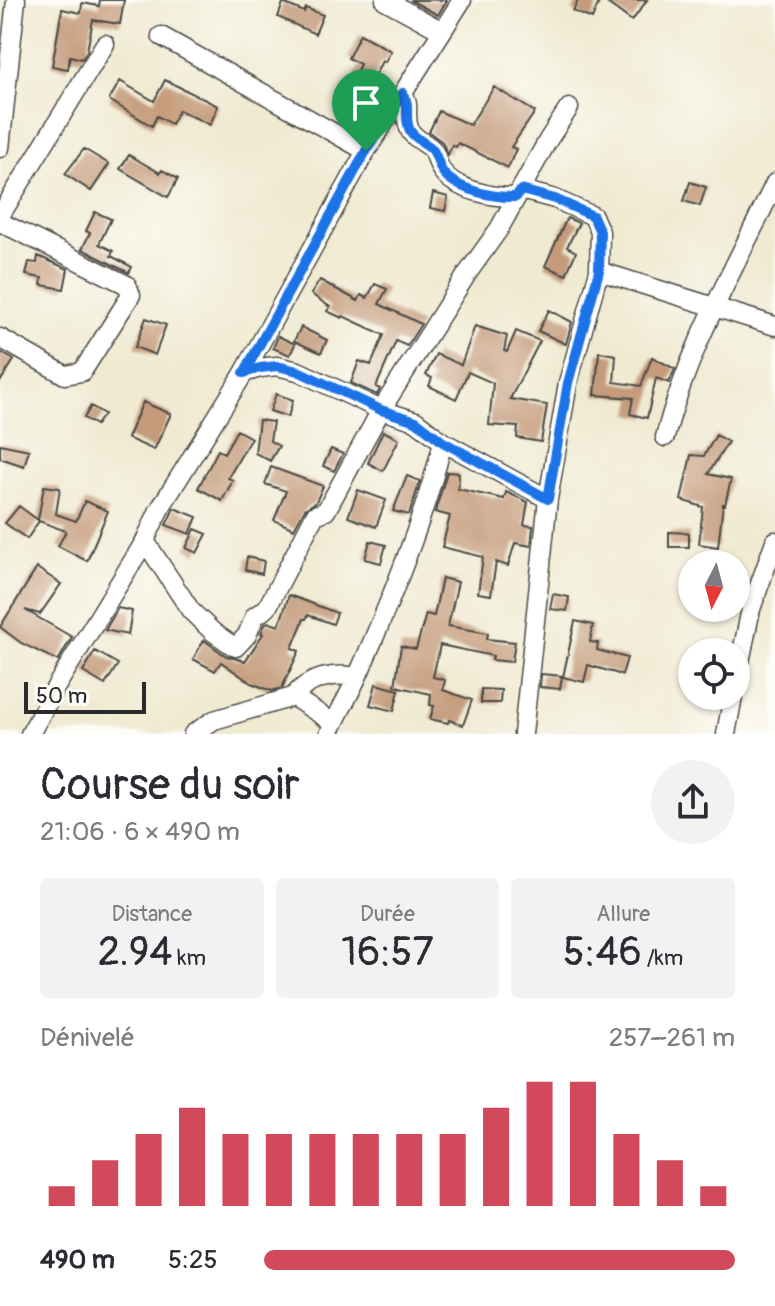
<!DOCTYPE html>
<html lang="fr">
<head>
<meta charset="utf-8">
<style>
	body { margin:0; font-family:Pangolin,sans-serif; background:#f2f2f3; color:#2b2b33; height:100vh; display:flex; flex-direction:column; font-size:30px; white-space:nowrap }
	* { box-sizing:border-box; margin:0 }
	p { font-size:26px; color:#7c7c81 }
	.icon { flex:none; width:44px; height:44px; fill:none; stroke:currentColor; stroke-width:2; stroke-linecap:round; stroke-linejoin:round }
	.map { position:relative; height:734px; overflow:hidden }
	.details { display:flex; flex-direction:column; background:#fff; flex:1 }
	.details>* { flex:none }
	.needle { width:52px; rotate:186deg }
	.fabs { position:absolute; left:678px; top:550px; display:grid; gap:16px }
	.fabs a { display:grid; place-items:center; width:72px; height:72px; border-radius:50%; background:#fff; box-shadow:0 2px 6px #0004; font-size:40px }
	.scale { position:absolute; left:24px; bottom:20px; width:122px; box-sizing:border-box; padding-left:8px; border:4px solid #2b2b2b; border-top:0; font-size:22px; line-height:28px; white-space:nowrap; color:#2b2b2b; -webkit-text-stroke:6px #fdfcf7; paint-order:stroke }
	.pin { position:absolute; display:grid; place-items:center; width:68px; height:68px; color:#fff; margin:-82px -34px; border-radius:50% 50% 50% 0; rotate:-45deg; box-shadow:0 0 8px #0007 }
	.pin .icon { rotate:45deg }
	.round { display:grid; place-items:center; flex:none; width:84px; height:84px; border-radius:42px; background:#f2f2f3 }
	.summary { display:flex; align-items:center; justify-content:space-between; height:136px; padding:0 40px }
	h1 { font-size:44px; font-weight:600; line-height:60px }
	.metrics { display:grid; grid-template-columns:repeat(3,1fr); gap:12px; height:136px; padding:8px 40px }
	.metrics div { display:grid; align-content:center; border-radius:8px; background:#f2f2f3; text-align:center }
	.metrics b { font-size:40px; font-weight:600 }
	.metrics small { font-size:22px; font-weight:400 }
	.metrics p { font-size:22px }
	.chart { height:224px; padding:16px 40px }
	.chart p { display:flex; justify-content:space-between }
	.chart svg { width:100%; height:144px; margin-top:8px; stroke:#d1495b; stroke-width:6 }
	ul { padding:0 40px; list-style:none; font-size:26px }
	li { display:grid; grid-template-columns:128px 96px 1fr; align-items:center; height:60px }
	li i { height:20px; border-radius:10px; background:#d1495b }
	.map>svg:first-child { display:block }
</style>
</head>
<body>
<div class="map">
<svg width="775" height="734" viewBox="0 0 775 734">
	<rect width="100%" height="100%" fill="#fdfcf7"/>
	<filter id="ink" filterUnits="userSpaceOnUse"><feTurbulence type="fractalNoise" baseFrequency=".0125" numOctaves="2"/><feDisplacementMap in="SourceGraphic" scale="16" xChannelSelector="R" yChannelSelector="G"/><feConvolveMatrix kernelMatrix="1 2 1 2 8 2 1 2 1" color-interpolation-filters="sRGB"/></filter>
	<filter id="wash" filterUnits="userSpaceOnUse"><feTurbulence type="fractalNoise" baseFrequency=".006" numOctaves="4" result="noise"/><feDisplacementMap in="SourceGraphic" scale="32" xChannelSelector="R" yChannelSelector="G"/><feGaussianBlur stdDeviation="1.8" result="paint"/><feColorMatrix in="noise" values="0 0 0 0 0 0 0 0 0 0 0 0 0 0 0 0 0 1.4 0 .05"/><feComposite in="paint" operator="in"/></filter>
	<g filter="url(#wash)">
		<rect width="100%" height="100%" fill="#f0ead1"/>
		<g id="blocks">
			<path fill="#c59b7b" d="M100,0H124L120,24L93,20L87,51L82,59L70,56L68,69L52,66L62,9L81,13L82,3L99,6Z
				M410,0H447L438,15Z
				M578,0H600L592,19L573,11Z
				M603,0H647L632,21Z
				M283,3L304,12L306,8L323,15L315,34L278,17Z
				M360,34L391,51L385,62L382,61L370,85L354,77L360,64L348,58Z
				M165,80L218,106L210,125L179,110L171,124L157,116L152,126L109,100L120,81L154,101Z
				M494,87L535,112L511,147L516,149L508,168L458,143L456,147L452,145L448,155L442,142L429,132L439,111L470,125Z
				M84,149L109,164L91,191L65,174Z
				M129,155L160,173L162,170L178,179L168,197L120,169Z
				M690,182L706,187L700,206L684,201Z
				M433,193L448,197L445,211L430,208Z
				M95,212L111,219L99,244L113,251L111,256L132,267L129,273L82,249L90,233L86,231Z
				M567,218L579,223L567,247L576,252L566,275L545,266Z
				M38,256L68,269L64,289L41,285L42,278L26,275L29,262L37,263Z
				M320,280L358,301L361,295L367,298L375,284L387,289L379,304L421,324L407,346L396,341L376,387L380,389L377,395L351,383L359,361L371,365L384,335L343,316L342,318L327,311L330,307L311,294Z
				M549,310L572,322L566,344L538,331Z
				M146,318L166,325L155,355L135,347Z
				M475,326L507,336L504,351L507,352L516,331L540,341L510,399L547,405L541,442L517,438L518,427L489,425L493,383L468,372L456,399L429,386L432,378L426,375L436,354L461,365Z
				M301,327L327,340L321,353L294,341Z
				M278,336L295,344L290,355L273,348Z
				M0,352L14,360L0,382Z
				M599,352L616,355L614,382L641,386L652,357L675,369L669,383L656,378L647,418L630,414L633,398L595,395Z
				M276,394L293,400L288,417L270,411Z
				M143,402L171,414L154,450L127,438Z
				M91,406L104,414L96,425L84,418Z
				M259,420L273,422L270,441L279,446L270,461L255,453Z
				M237,430L251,438L228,478L233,480L222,501L198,488L218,450L224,453Z
				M383,431L399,439L383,471L368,463Z
				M716,435L728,442L708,474L731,479L725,505L723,504L718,547L699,544L703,507L681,500L691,455L704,456Z
				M0,444L29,450L24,466L0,458Z
				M331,449L343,454L334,471L323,466Z
				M271,467L323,486L316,502L305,509L294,529L274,520L286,491L265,484Z
				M447,472L459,473L458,489L504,499L506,492L528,502L524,525L533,526L531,546L515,543L508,566L496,562L491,595L478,593L483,557L442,547L450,516L435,512Z
				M407,476L420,481L409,515L393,511Z
				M44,486L60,488L56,514L76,521L85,501L108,511L87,561L58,546L66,531L39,521L27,539L5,523L19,506L38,520Z
				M358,490L386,500L376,527L348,517Z
				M174,508L197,517L190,534L166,525Z
				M195,529L207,534L197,553L186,548Z
				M669,532L689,533V547H669Z
				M370,541L386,545L381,563L365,559Z
				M247,557L264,561L262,574L245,570Z
				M37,568L61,584L40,614L25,610L72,637L58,661L21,643L0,627Z
				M442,578L458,582L448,626L488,633L487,639L515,642L512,662L492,660L493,656L440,645L433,677L445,680L443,690L472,700L463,725L449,720L448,723L430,719L434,706L430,705L431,694L395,686L401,646L416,649L426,614L434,616Z
				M553,594L569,597L567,611L550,609Z
				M289,595L337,613L333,624L308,615L306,619H304L292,648L299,651L282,688L272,691L251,683L221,662L215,671L193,659L204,640L226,656L245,661L263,634L261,633L265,624L268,622L279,626Z
				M118,608L132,611L128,635L105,630Z
				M575,621L593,625L590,642L598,643L597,650L627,658L622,675L588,665L584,682L563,677Z
				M95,651L118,664L105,685L83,672Z
				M541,674L562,676L560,689L540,687Z
				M376,684L399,690L394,711L370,705Z
				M481,689L501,690L500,703H481Z"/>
		</g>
	</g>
	<g filter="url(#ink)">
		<use href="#blocks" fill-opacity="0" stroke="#494844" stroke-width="2"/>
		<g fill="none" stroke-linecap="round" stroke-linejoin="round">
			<g stroke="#494844" stroke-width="21">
				<path id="minor" d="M385,0L442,31
					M161,36L366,151
					M403,93C411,106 404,115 409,128C412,138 425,142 432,149C437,155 437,164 442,171C455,190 495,198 516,197
					M0,148L16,0
					M521,190L555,199L593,216L600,232L599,271L568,383L548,499L523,734
					M0,216L105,44
					M0,222L127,285L131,295L82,372L65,375L0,338
					M599,271L775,326
					M244,373L260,368L277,366L298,371L381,410L416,421L443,442L548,499
					M665,437C689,346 735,268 775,183
					M145,541L191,611L213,632L233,646L236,647L247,635L255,616L267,608L315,515L326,511L381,410L467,274L499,229L548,140L569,108
					M736,681L751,609L775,541
					M293,697L334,723
					M30,734L57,685L145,541L159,510L244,373L366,151L462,0
					M193,734L214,720L293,697C309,677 334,673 357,677
					M329,734C338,713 350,694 359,673C392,597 423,522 443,442
					M726,734L733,696"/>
			</g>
			<use href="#minor" stroke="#fff" stroke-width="18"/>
		</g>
	</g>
	<g fill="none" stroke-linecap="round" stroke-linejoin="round" filter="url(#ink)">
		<g stroke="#fff" stroke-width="16">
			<path id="route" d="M403,93C411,106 404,115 409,128C412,138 425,142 432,149C437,155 438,164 442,171C455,190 495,198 516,197L521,190L555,199L593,216L600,232L599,271L568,383L548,499L443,442L416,421L381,410L298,371L277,366L260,368L244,373L366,151Z"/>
		</g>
		<use href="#route" stroke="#1a73e8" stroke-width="10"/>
	</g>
</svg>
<div class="fabs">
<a><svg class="needle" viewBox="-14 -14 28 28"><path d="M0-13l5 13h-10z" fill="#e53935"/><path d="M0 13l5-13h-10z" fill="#7c7c81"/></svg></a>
<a><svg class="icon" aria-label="locate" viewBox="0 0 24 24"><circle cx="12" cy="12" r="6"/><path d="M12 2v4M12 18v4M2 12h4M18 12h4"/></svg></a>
</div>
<div class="scale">50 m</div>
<div class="pin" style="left:366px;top:151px;background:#1e9e55"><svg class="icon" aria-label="arrive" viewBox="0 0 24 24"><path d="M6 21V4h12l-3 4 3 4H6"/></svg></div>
</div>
<section class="details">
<div class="summary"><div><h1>Course du soir</h1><p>21:06 · 6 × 490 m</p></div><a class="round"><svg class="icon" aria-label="share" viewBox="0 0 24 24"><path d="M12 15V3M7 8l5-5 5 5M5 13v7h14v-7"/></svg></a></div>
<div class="metrics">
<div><p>Distance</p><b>2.94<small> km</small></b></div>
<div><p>Durée</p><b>16:57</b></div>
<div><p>Allure</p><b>5:46<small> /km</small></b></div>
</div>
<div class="chart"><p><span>Dénivelé</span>257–261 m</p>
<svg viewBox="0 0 160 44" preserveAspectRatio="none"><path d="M5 44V38M15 44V30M25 44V22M35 44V14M45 44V22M55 44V22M65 44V22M75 44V22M85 44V22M95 44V22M105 44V14M115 44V6M125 44V6M135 44V22M145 44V30M155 44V38"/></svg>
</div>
<ul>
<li><b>490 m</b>5:25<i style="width:100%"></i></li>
</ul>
</section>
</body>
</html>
